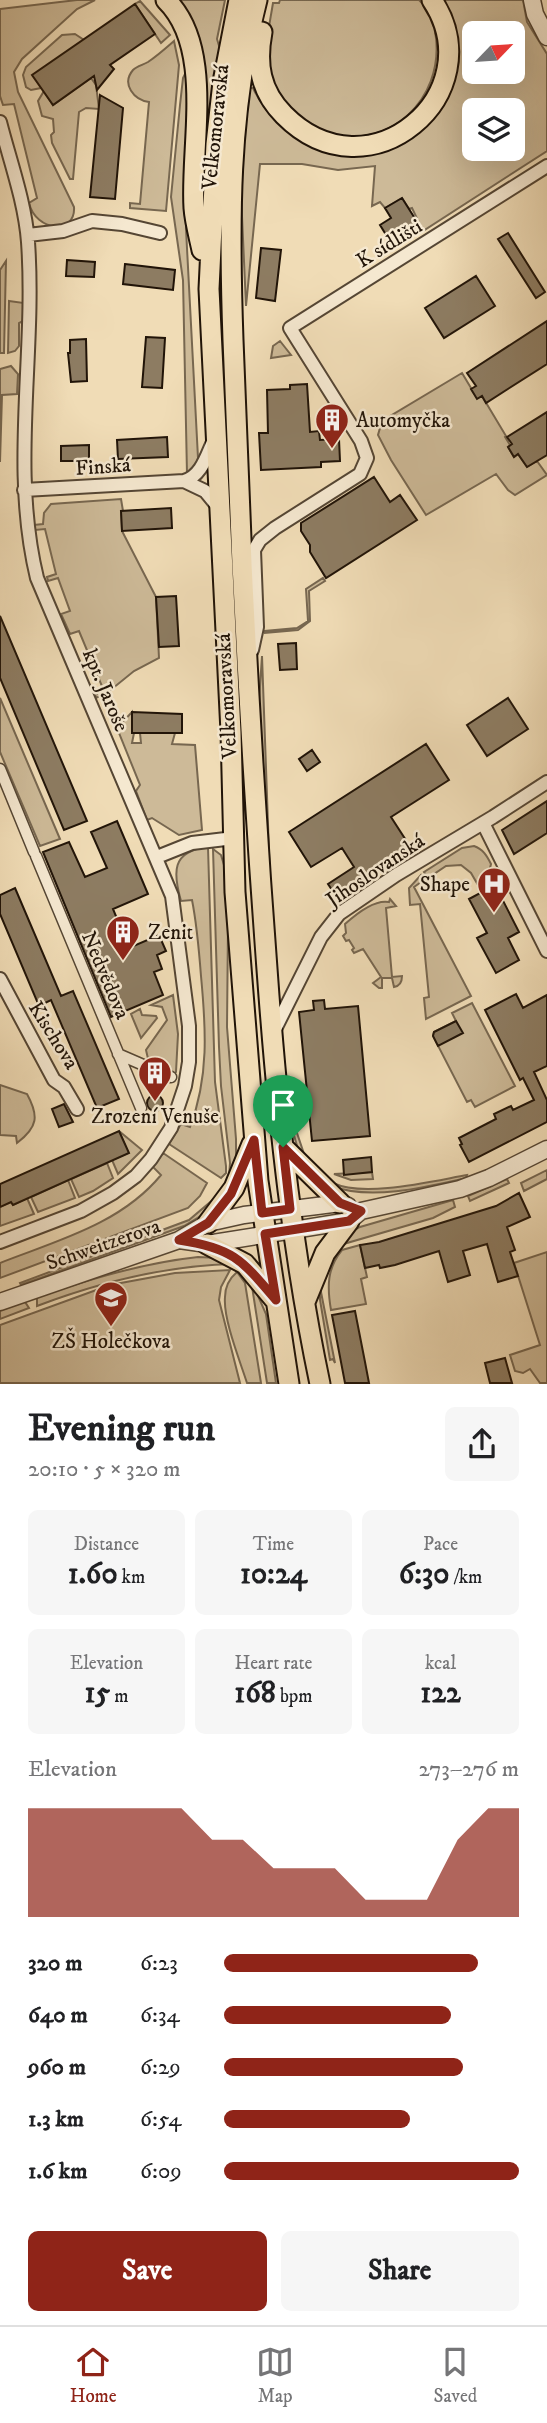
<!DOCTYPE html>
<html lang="en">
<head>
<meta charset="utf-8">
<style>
	body { margin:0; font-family:"IM FELL DW Pica",serif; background:#f6f6f6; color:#202124; height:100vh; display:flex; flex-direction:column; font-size:26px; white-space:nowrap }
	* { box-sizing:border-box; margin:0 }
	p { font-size:23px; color:#757577 }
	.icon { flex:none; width:38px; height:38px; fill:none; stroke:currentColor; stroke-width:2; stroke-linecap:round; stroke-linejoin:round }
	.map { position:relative; height:1384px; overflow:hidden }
	.panel { display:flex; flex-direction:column; background:#fff; flex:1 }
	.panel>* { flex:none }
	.needle { width:46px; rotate:65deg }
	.fabs { position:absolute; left:462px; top:21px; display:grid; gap:14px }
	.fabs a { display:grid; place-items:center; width:63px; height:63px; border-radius:10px; background:#fff; box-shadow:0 7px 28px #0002; font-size:35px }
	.pin { position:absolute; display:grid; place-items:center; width:60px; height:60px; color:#fff; margin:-72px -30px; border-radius:50% 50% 50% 0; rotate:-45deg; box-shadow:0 0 7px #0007 }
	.pin .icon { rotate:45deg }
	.round { display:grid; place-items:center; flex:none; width:74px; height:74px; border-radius:10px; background:#f6f6f6 }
	.head { display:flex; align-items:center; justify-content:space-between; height:119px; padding:0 28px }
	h1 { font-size:38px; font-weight:700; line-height:52px }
	.metrics { display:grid; grid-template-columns:repeat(3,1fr); gap:10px; height:119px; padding:7px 28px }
	.metrics div { display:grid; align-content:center; border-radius:10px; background:#f6f6f6; text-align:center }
	.metrics b { font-size:30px; font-weight:700 }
	.metrics small { font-size:19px; font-weight:400 }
	.metrics p { font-size:19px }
	.chart { height:196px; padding:14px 28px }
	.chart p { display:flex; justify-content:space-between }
	.chart svg { width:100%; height:126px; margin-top:7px; fill:#8f2418; opacity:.7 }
	.cta { display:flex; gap:14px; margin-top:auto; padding:14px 28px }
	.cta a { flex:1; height:80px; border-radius:10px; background:#8f2418; color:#fff; font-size:28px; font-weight:700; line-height:80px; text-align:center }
	.cta a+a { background:#f6f6f6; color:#202124 }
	ul { padding:0 28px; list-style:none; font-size:23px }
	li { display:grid; grid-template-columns:112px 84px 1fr; align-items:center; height:52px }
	li i { height:18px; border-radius:9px; background:#8f2418 }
	.tabs { display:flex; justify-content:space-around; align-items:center; height:98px; border-top:2px solid #e0e0e0; background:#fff; font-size:19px; color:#757577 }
	.tabs a { display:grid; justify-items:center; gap:4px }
	.tabs .active { color:#8f2418 }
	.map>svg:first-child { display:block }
</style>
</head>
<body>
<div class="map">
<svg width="547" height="1384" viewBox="0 0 547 1384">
	<rect width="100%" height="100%" fill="#f0dcb6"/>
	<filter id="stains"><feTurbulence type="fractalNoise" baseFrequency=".00286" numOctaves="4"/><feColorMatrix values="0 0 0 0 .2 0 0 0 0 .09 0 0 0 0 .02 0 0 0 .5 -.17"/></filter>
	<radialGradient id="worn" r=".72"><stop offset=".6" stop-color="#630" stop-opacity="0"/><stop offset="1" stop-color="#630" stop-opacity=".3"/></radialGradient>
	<path fill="#cdba98" stroke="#776750" stroke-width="2" fill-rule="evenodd" d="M77,0H95L77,9L22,59L14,72L18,92L74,207C76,235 36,232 29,203L37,198L14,104L3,105L0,96V9Z
		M179,0H225L217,39L220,49L208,128L203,204L188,15Z
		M280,0H419C429,9 435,25 436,38C443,99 390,150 329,134C315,130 304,121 293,111C279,99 267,81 266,62C265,43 270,22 273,3H279Z
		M443,0H523L527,22L547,54V151L423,231L412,208L409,209L402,198L385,208L380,202L372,206L375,166L338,170L302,164H260L246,306L241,194L243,146L249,88H253C282,150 364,179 418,131C423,127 452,40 453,30C454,21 447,7 443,0ZM474,33H513V72H474ZM474,110H513V149H474Z
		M140,1L170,35L161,43L135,4Z
		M75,34L84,40L41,88L31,90L26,87L23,75L26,67L62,35Z
		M174,41L179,65L166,211L130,208V203L140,204L149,102C134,100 121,84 133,70C137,66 143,65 148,62C157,56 166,48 174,41Z
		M187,70L186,229L198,458L196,465L187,474L183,280L171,197L180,105L183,78Z
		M91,78L96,85L99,109L86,108L79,112L73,179H70L52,143L51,135L54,132L53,119L42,116L38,101L44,91L53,105Z
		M6,261L4,353H0V270Z
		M9,301L24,303L23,321L19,323V346L15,351L8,353Z
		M280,341L291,355L271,358L273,346Z
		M11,366L18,374L17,394L2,395L0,462V369Z
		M462,373L477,398L482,396L506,436L505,437L510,445L508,447L514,457L518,454L527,467L537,461L547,475L515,495L508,490L496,474L426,515L391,460L378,435L382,421Z
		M121,499L123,511H121L122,531L156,597L159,658L134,671L107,693L96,698L95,695L104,691L79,631L70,634L61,614L70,611L58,578L48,581L47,577L56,574L45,529L35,530L33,525L43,524L44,513L51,504Z
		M323,578L325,581L309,591L310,621L298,630L265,633V631L297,628L308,621L306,589Z
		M262,656L270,880L268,876L258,717Z
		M0,698L60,839L40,846L0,752Z
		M132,712V732L134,733L132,743H141L140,733H175L172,744L195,745L202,830L179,835L152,818L147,820L136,791L140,785L117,728Z
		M474,846C483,849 487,856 491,864L489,872L495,885L482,892L471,873L461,865L446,866L428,878L424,872L462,848Z
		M208,847L215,1082L226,1166V1173L221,1178L169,1144L181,1124L190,1127C209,1077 206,1029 201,976C199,950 197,925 192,900L181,901C173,873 171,851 208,847Z
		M213,849L221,855L224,865L228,925L227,1027L236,1139V1157L231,1179L229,1176L230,1163L221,1086L219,1047Z
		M421,875L424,880L414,887L471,996L426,1019L424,998L429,997L420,904L410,905L409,888Z
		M390,899L396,906L386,908L392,977L402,976C402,982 400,986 394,987L392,978H382V988H379L373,983L381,977L363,949L354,953L352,950L354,948L349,940L346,941L343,936L346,933L345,924C356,914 374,899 389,902Z
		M173,995L178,1034L176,1072L173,1074L149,1063L146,1050L167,1020L162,1007L151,1005Z
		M472,1003L515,1086L475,1107L471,1100L467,1102L433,1036L434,1032L456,1021L452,1013Z
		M140,1009L142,1015L156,1016L157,1018L141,1038L131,1014Z
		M292,1079L295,1087V1127L305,1157L300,1156L291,1125Z
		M0,1085L27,1094C39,1116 38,1127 17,1143L16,1136L0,1135Z
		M119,1131L142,1150L118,1174L112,1160L128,1153Z
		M163,1153L207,1183L200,1196L188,1208L0,1278V1263C56,1241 121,1224 161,1175L153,1167Z
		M107,1163L113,1178L93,1191L79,1197L71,1179Z
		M547,1170V1179L524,1191L521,1183Z
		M372,1172L373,1179L351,1180L334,1174Z
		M467,1175L466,1178C427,1187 370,1201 332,1186L333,1183C364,1198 433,1181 467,1175Z
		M507,1179L509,1183L470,1201L468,1196Z
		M68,1180L75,1198L38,1212L31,1197Z
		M222,1192L204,1214L184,1226L21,1285L20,1283L189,1220Z
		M27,1198L34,1214L0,1226V1207L11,1202L13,1205Z
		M453,1200L455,1207L433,1218L340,1245L351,1232L360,1227Z
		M360,1245L367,1277L361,1279L366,1304L331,1310C327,1287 327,1268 342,1250Z
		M547,1252V1383H540L530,1369L523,1373L515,1371L510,1355L540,1345L514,1263Z
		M198,1257L219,1258L232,1264C164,1266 100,1282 37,1306V1297C90,1279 143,1263 198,1257Z
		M230,1270L221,1287L219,1300L240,1383H0V1325L110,1285L175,1273Z
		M237,1272L245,1283L261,1383H247C240,1361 223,1319 225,1297C225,1287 230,1278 237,1272Z
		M251,1280L266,1314L276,1383H267Z
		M320,1287L335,1363L333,1359L330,1360L320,1300Z
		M21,1301L25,1302L29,1308L0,1319V1310Z"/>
	<path fill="#8d7c62" stroke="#211408" stroke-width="2" d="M135,4L155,34L110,65L114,69L97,90L94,76L53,105L32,75Z
		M100,95L123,108L115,199L90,197Z
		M402,198L421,228L393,246L380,225L391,218L385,208Z
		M508,233L545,292L536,298L498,239Z
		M261,248L281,250L275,301L256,298Z
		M67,260L95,262L94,277L66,276Z
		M125,264L175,270L173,290L123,284Z
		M476,276L495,306L444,338L425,308Z
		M547,321V364L486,403L482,396L477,399L471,389L476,386L467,373Z
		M146,337L165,338L162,388L142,387Z
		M86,339L87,381L71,382L68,353H70V340Z
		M307,384L310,432L319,431L320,440L339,439L340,461L321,462V467L261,470L259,433H268L267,390L290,389V385Z
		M547,412V455L527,467L518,454L514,457L508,447L512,444L507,437Z
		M167,437L168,457L118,459L117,440Z
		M89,445V461H61V446Z
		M374,477L390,502L400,495L417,520L326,578L310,552V545L301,531V523Z
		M171,508L172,528L122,531L121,511Z
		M176,596L179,646L159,647L156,597Z
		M0,616L87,821L64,830L0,678Z
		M296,643L297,669L280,670L278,644Z
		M508,698L528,729L487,756L467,725Z
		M132,712L182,714V733H132Z
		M426,744L449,780L391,817L411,848L336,896L328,884L354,867L342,848L311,867L289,832Z
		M312,750L320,762L307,771L299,759Z
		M547,801V833L514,854L502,830Z
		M117,821L148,894L113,909L129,948L159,935L166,951L157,955L162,969L154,972L163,995L111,1017L43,852L69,842L85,877L107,868L91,832Z
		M495,885L519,932L508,938L519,960L496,973L477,938L487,933L469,899Z
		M15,888L61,996L73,991L119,1099L97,1108L51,1000L39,1006L0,914V895Z
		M516,994L523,1008L547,995V1066L534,1072L547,1100V1122L469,1162L460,1145L462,1144L459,1138L496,1119L494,1114L511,1106L513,1110L534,1100L523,1078L520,1080L485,1010Z
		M324,1000L325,1009L358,1006L370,1136L312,1141L299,1012L314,1010L313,1001Z
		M456,1021L463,1033L438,1046L433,1036L434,1032Z
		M147 1103a8 8 0 1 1 16 0a8 8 0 1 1-16 0Z
		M64,1104L73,1122L59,1127L52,1109Z
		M119,1131L129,1153L13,1205L11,1202L0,1207V1184Z
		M371,1157L372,1172L344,1175L343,1160Z
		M519,1193L530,1217L507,1227L515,1250L510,1252L518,1276L498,1282L487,1244L463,1251L470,1275L448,1282L439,1251L395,1265L380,1268L379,1265L365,1268L360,1245L379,1242L496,1206Z
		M355,1311L365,1362L369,1383H345L332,1315Z
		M505,1358L512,1383H490L485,1363Z"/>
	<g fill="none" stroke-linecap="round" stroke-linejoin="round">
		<g stroke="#554634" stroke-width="13">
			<path id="pedestrian" d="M0,769L34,852
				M36,856L141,1108
				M118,1054L171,1077"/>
		</g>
		<g stroke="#554634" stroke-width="16">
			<path id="minor" d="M0,122C10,161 25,202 28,242C36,354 10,467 37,578L172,896L189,1026V1062L185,1086L171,1128L151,1159L136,1176L113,1193L81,1211L0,1242
				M28,235L63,231L92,221L122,224L160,233
				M184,481L205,491L219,508
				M24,490L184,481C202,476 207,454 214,440
				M252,650L257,627L254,550L260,540L275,528L360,474L367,458L361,441L290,328L547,166
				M483,823L547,951
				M157,857L192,843L234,838
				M0,979L54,1080L64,1087L77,1109
				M274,1031L321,937L339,914L396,875L493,817L547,782"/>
		</g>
		<g stroke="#554634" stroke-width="19">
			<path id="tertiary" d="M532,0L535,14L547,37
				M179,1240L207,1244L349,1221L361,1211L460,1189L489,1178L547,1149
				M0,1302L179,1240L208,1223L244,1215L317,1206L340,1203L348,1206"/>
		</g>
		<g stroke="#211408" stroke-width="23">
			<path id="primary" d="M166,0C215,48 190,146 194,208C195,222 199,236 202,250
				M239,0L223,82L216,144L209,289L231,732L235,892L258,1181L289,1384
				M257,0C228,113 229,224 233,340C236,415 239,489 242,564C249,708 258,852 269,996C279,1126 293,1256 320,1384
				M262,32C256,64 260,91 284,115C369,201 494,93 432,0
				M283,1147L340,1203
				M208,1223L234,1188L252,1144
				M207,1244L245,1264L275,1300
				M305,1302L325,1253L349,1221"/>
		</g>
		<use href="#pedestrian" stroke="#f5e8d0" stroke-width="10"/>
		<use href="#minor" stroke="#f5e8d0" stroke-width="12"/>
		<use href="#tertiary" stroke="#f5e8d0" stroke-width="16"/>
		<use href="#primary" stroke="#f0dcb6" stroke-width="19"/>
	</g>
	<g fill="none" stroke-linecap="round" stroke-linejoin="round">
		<g stroke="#fff" stroke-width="14">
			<path id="route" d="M254,1140L262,1213L290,1209L283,1147L340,1203L361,1211L349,1221L265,1234L276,1300C242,1260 233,1248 179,1240L208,1223L231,1194Z"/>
		</g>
		<use href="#route" stroke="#8f2418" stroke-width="9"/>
	</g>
	<defs>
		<g id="building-pin" transform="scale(1.75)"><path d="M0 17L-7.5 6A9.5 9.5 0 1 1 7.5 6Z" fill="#8f2418" stroke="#f5e8d0"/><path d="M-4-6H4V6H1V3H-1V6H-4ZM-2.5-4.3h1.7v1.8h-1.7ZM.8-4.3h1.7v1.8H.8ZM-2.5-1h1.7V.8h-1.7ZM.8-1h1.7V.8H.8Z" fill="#fff"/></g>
		<g id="hospital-pin" transform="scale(1.75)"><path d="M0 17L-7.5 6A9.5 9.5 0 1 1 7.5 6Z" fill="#8f2418" stroke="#f5e8d0"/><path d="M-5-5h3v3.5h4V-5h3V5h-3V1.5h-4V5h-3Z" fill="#fff"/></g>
		<g id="school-pin" transform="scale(1.75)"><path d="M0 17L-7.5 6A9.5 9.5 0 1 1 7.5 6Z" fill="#8f2418" stroke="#f5e8d0"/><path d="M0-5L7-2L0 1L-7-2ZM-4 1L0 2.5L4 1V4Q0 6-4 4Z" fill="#fff"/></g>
	</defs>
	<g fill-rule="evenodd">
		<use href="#building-pin" x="332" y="420"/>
		<use href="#hospital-pin" x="494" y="884"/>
		<use href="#building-pin" x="123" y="932"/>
		<use href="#building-pin" x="155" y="1073"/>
		<use href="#school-pin" x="111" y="1298"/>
	</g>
	<g text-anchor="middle" stroke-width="5" stroke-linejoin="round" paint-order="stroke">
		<g font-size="21" fill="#211408" stroke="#f5e8d0">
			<text transform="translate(215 127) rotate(-84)" y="7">Velkomoravská</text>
			<text transform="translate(389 243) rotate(-32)" y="7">K sídlišti</text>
			<text transform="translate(103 466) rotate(-4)" y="7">Finská</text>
			<text transform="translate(106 690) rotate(67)" y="7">kpt. Jaroše</text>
			<text transform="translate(226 696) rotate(-93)" y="7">Velkomoravská</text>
			<text transform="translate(375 870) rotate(-34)" y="7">Jihoslovanská</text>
			<text transform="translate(106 975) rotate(67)" y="7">Nedvědova</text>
			<text transform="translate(54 1035) rotate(58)" y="7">Kischova</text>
			<text transform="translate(103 1244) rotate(-19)" y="7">Schweitzerova</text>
		</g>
		<g font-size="21" fill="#211408" stroke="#f5e8d0" text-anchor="start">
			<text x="356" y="427">Automyčka</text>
			<text x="470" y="891" text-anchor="end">Shape</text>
			<text x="148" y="939">Zenit</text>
			<text x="155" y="1123" text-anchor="middle">Zrození Venuše</text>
			<text x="111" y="1348" text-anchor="middle">ZŠ Holečkova</text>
		</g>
	</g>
	<rect width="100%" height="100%" filter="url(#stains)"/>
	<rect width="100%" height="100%" fill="url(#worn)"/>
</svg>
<div class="fabs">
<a><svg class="needle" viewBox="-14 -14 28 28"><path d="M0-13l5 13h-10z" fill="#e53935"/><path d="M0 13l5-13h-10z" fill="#757577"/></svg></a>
<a><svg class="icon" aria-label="layers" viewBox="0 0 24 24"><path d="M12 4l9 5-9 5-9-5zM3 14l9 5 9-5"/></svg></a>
</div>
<div class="pin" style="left:283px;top:1147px;background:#1e9e55"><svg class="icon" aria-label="arrive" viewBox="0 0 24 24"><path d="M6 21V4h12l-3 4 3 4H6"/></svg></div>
</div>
<section class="panel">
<div class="head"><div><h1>Evening run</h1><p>20:10 · 5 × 320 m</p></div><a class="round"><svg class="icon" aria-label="share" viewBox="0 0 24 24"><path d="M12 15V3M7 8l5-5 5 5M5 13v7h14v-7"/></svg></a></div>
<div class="metrics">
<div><p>Distance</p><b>1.60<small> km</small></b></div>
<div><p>Time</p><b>10:24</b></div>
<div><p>Pace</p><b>6:30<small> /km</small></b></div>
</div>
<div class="metrics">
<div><p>Elevation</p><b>15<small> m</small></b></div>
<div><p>Heart rate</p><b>168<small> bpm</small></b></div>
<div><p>kcal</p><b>122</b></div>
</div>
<div class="chart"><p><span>Elevation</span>273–276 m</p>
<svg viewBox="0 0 160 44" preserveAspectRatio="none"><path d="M0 44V6L10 6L20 6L30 6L40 6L50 6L60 17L70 17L80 27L90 27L100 27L110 38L120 38L130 38L140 17L150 6L160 6V44z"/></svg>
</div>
<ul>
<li><b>320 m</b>6:23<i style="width:86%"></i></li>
<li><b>640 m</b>6:34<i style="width:77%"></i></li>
<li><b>960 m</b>6:29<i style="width:81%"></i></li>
<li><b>1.3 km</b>6:54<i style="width:63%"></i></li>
<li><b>1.6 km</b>6:09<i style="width:100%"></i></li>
</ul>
<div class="cta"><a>Save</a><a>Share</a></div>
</section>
<nav class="tabs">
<a class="active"><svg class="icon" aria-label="home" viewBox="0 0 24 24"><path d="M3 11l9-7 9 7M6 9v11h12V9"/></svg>Home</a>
<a><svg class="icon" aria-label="map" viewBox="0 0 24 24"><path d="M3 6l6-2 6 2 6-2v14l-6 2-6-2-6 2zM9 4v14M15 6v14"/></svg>Map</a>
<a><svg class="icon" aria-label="saved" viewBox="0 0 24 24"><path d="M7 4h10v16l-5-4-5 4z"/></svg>Saved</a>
</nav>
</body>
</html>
